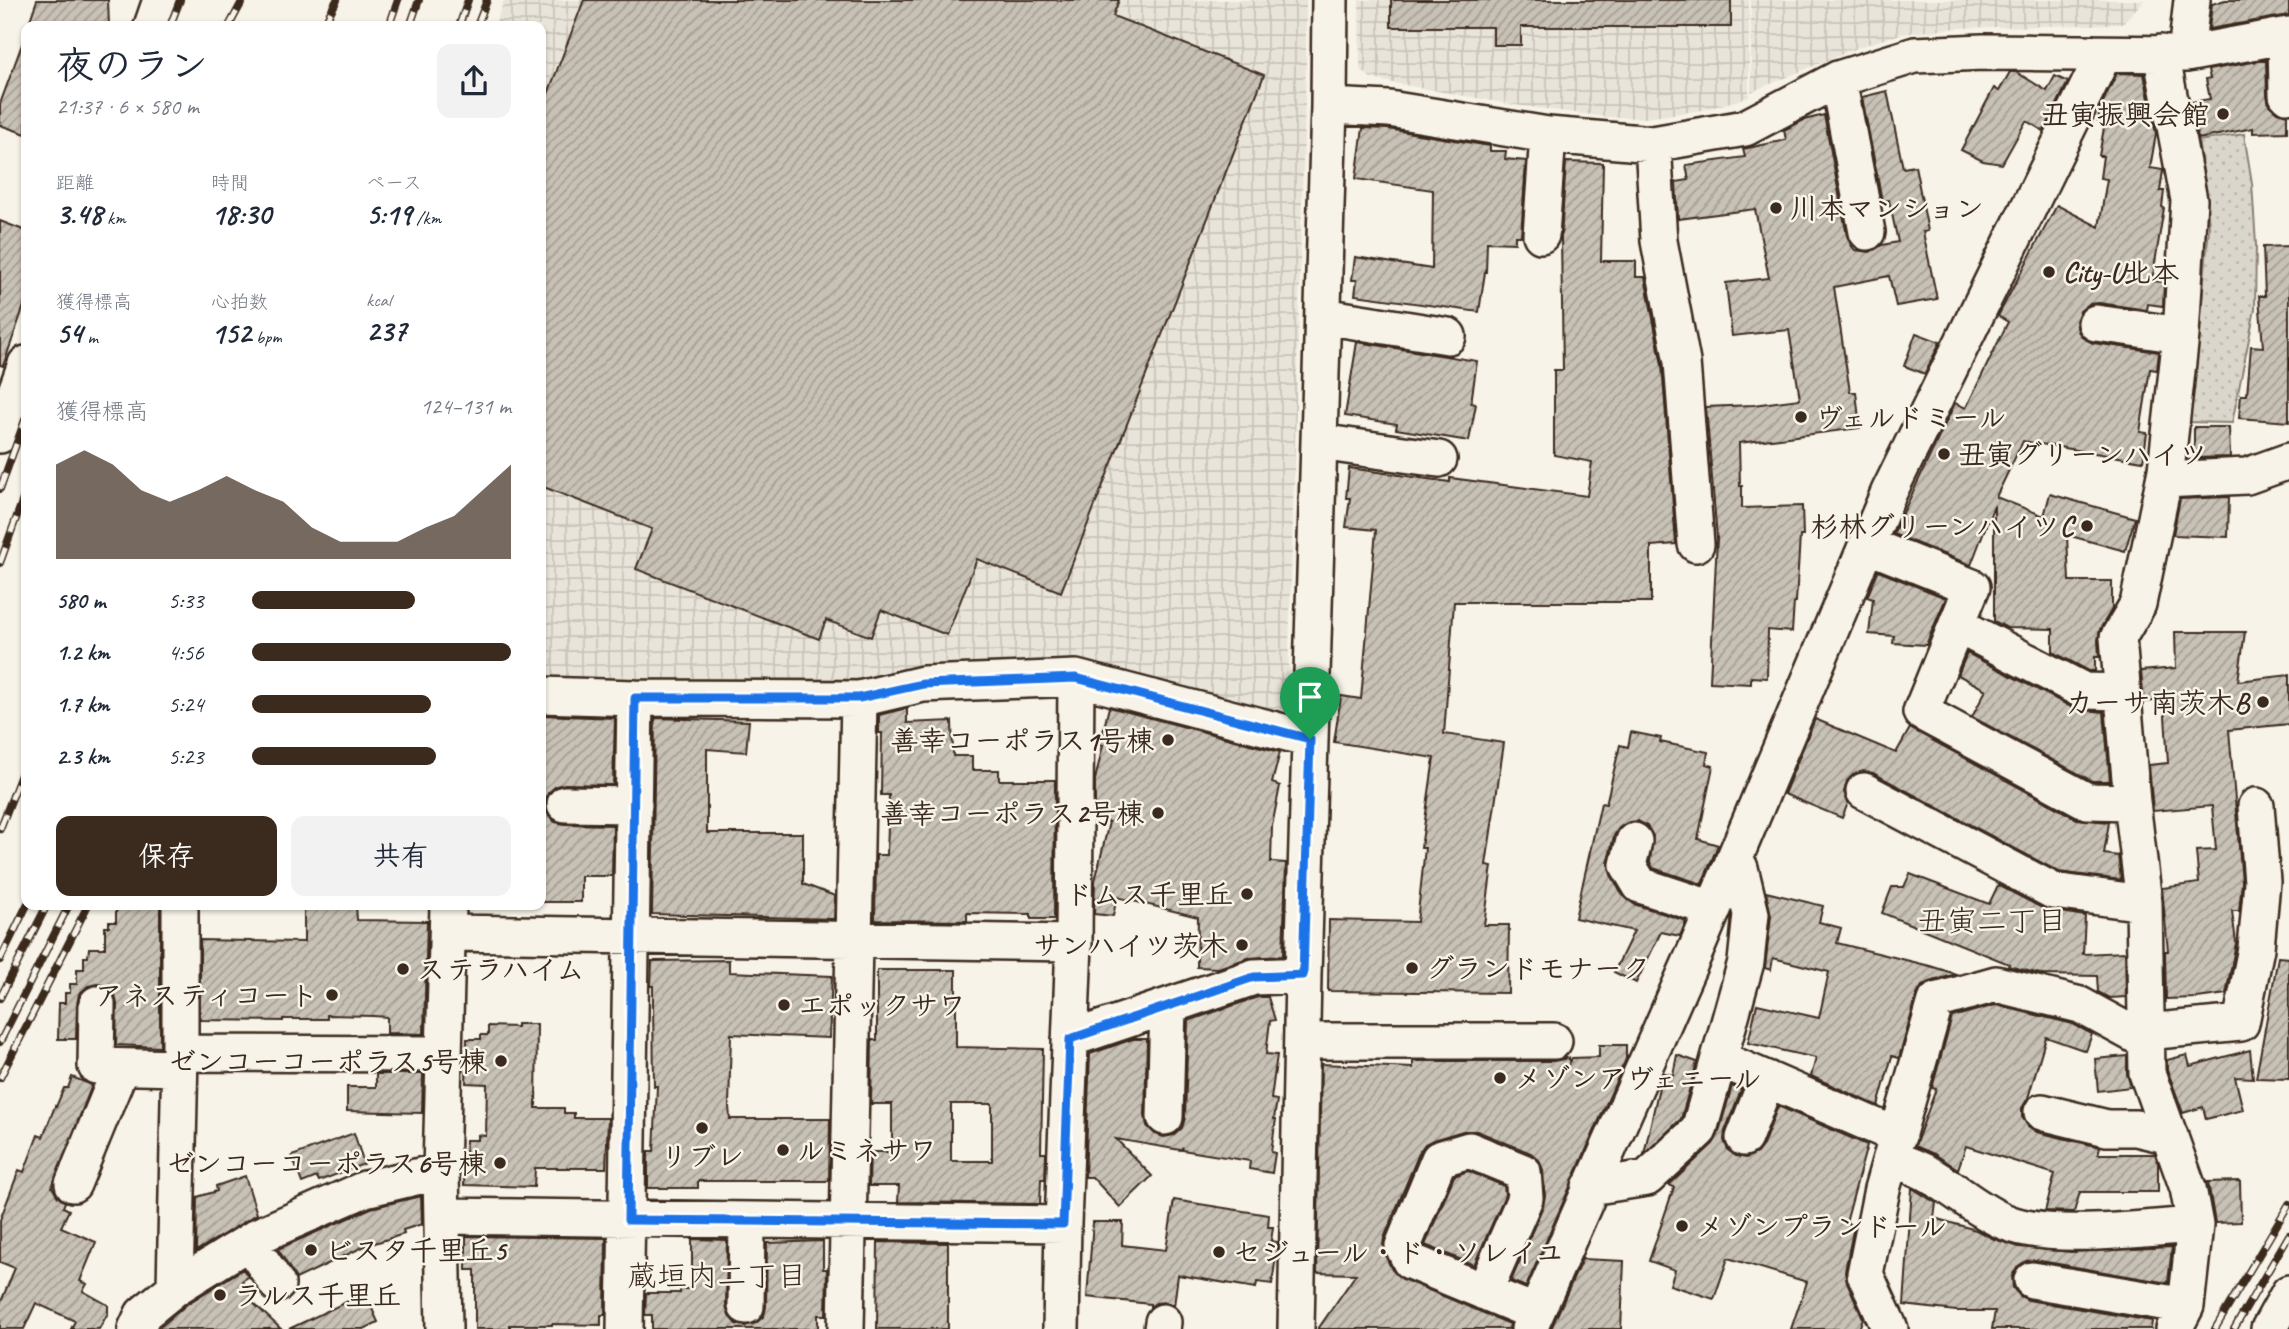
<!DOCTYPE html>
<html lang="ja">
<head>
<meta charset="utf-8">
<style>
	body { margin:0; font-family:Caveat,"Klee One",sans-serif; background:#f2f2f3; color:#1f2937; height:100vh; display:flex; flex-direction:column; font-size:26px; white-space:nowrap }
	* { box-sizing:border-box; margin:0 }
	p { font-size:23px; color:#747a83 }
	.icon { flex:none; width:38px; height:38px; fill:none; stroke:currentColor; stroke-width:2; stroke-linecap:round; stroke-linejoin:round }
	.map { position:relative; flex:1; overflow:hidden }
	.panel { position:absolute; left:21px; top:21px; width:525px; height:889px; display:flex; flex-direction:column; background:#fff; border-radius:14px; box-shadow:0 2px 5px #0004 }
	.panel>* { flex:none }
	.pin { position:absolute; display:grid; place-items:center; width:60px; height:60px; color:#fff; margin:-72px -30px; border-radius:50% 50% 50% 0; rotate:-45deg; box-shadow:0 0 7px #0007 }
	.pin .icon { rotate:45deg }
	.round { display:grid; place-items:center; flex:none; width:74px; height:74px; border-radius:14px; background:#f2f2f3 }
	.head { display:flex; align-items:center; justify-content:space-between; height:119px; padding:0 35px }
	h1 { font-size:38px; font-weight:700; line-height:52px }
	.metrics { display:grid; grid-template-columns:repeat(3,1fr); gap:10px; height:119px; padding:7px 35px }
	.metrics div { display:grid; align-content:center }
	.metrics b { font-size:30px; font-weight:700 }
	.metrics small { font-size:19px; font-weight:400 }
	.metrics p { font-size:19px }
	.chart { height:196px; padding:14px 35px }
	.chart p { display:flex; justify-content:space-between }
	.chart svg { width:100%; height:126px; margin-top:7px; fill:#3b2a1e; opacity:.7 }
	.button { display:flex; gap:14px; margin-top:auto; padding:14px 35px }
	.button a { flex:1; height:80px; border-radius:14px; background:#3b2a1e; color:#fff; font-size:28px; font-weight:700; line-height:80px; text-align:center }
	.button a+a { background:#f2f2f3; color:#1f2937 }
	ul { padding:0 35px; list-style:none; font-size:23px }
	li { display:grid; grid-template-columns:112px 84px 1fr; align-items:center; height:52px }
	li i { height:18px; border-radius:9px; background:#3b2a1e }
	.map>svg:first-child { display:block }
</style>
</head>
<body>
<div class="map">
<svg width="2289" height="1329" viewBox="0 0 2289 1329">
	<defs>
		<pattern id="industrial-grid" width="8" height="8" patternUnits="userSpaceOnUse" patternTransform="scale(1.75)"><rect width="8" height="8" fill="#e9e4d9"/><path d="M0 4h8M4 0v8" fill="none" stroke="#c9c4ba"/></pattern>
		<pattern id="park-dots" width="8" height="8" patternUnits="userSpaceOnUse" patternTransform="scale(1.75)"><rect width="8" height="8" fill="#dbd6cb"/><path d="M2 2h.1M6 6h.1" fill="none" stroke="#bdb8ae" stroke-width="1.8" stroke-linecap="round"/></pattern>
		<pattern id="building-hatch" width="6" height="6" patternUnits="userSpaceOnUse" patternTransform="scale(1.75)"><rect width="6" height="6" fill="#c8c1b6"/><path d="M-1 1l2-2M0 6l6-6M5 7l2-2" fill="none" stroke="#a49d93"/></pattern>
	</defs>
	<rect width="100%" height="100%" fill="#f7f3e8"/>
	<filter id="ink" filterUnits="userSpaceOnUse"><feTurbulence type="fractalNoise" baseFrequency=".0143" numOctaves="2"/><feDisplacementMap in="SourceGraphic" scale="14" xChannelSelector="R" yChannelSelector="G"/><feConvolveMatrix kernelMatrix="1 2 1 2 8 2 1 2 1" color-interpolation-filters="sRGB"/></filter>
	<g filter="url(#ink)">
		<path fill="url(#industrial-grid)" d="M504,0H1306V65L1287,719L1068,666L851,687L541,680V26H495Z
			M1359,0H1749V97L1703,110L1646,118L1606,117L1514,105L1372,79L1360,69Z
			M1751,0H2144L2122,24L1958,28L1901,34L1862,46L1751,92Z"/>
		<path fill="url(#park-dots)" stroke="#8b8074" stroke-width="2" d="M2244,134L2252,183L2256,245L2255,309L2232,423L2184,422L2199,332L2209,228L2206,187L2198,141Z"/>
		<path fill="url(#building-hatch)" stroke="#3b2a1e" stroke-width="2" fill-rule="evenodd" d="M37,0H108L109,26H28Z
			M584,0H1119L1113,16L1264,75L1061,592L977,559L947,635L881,610L871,637L826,620L819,639L636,569L652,529L541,486V112Z
			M1391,0H1731V27H1521V45H1493V27H1391Z
			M2225,0H2289V15L2209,29L2212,4Z
			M24,39H26V134L0,125V104Z
			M2259,61H2266L2267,95L2269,105L2277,112L2287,115V132L2253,133V128L2198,139L2191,102L2210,99L2206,79L2210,78L2208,70Z
			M2010,72H2016L2047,91L2055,76L2068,82L2044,131L2026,121L2002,164L1983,161L1961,150L1994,88L1999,91Z
			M2117,73L2144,74L2156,134L2150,168L2163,170L2160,191H2164L2162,207L2164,208L2152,281L2164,282L2163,306L2148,304L2147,310L2099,303L2089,304L2080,311L2076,321L2078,331L2083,338L2093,343L2159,352L2157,370L2150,369L2140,432L2147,433L2143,461L2023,441L1996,497L2044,516L2050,494L2135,518L2125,551L2067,535L2069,581H2112V609L2100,629L2098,640L2099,657H2095V671H2089L2053,652V629L2007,628L1994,621V505L1971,565L1893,534L1955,403L1966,408L2008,322L1998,316L2057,205L2099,227L2107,179L2100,178L2103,156H2099L2105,122L2098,121L2100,108Z
			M1887,91L1903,168L1915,166L1928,231L1923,232L1937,299L1896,306L1889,276L1834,287L1850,392H1856L1860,428L1739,443L1740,486H1742V508L1802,506L1803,536H1800L1796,602H1794L1792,632L1768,630L1767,678L1751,677V684L1710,682L1717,538L1706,407L1753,405L1800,399L1789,330L1732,336L1726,283L1769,278L1755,209L1678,219L1676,182L1689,180L1686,165L1745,157L1743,149L1786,140L1784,130L1804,120L1824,115L1847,236L1851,245L1855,250L1870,252L1882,245L1898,242L1889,200L1882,201L1862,97Z
			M1363,128L1388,129L1490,146V151H1506L1505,159L1526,161L1521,236H1515V243L1487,242L1486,272H1485L1479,312L1355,295L1357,280H1352L1355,257L1432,269L1433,190L1356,179Z
			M1566,162L1603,163L1601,261H1636V277H1645L1662,365L1676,544L1651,546V602H1454L1444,734L1504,743L1486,865L1492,866L1484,925H1509L1508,993L1328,991L1329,920L1417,922L1425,848H1421L1434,758L1334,742L1341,696L1361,699L1376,530L1346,527L1350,498H1346L1349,468L1450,482V478L1587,496L1592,462L1554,455V370H1563L1561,237Z
			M0,221L26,231V300L3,366L0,365Z
			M2289,246V422L2239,418L2241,395H2247L2251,346L2263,347L2259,296H2265L2263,247Z
			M1916,333L1940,342L1925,374L1904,366Z
			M1357,342L1477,361L1471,403L1476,404L1469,441L1396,429L1397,424L1345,416Z
			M2194,427H2229L2230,457L2194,458Z
			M2229,497L2228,537L2173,535L2180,499Z
			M1878,571L1946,598L1926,645L1893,643L1894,636L1869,634L1873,599L1867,597Z
			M2175,632H2245L2238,681L2289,675V724L2229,730L2242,882L2239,911H2232L2236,943L2226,994L2197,998L2166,999L2165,951H2168L2162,888L2199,883L2196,851L2216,850L2212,806L2153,811L2149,765L2168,763L2164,700L2144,702L2141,671L2176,668Z
			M1967,653L2075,709L2104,712L2110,781H2092L1972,717L1986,690L1958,675Z
			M1109,707L1280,752L1272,783L1280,786L1272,826L1271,862L1286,863L1283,956L1248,958L1218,968L1197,967L1198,917L1117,897L1113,916L1094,914L1095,881L1109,822L1095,818V780L1103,745L1100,744Z
			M907,708V723L952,721L953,756H972V770H999V780H1055L1054,919H1031V914L967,913V921L875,920L876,855H887L889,795H881L882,733H879V715Z
			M541,715L615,718L613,785L565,784L556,786L548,793L545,803L547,813L555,822L565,824L613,825L612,876H581V902H541Z
			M655,718L749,721L746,752L707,749V833H803V884L835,896L834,919L652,914Z
			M1815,719L1896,753L1910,728L2077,819L2109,822L2104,854L2118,856L2121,880L2059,872L1873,773L1863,771L1854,774L1847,781L1844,792L1848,803L1842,818L1784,794Z
			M1631,732L1661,738L1660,742L1708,752L1706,764L1713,766L1698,839L1718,845L1702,884L1653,868L1650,862L1653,836L1647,826L1638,821L1629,822L1619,828L1614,836L1608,861L1611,875L1623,895L1634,904L1686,921L1680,936L1661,932L1636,983L1614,972L1634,931L1575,918L1601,803L1606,804L1620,745L1628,747Z
			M1910,874L1989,904L1998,885L2044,909L2085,916L2083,954L2125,952L2126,997L2109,998L2098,992L2097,976L2044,975L2008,966L2009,964L1882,913L1892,887H1904Z
			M1766,892L1823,906L1819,922L1841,928L1837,943L1930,966L1956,974L1930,982L1922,986L1917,995L1899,1058L1892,1056L1878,1106L1811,1076L1816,1058L1748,1043L1757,1004L1819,1018L1829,972L1773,958L1771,970L1765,968L1771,916Z
			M116,905H160V1047L116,1045L117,1004L115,995L108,987L98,984L88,986L79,994L77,1004L76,1039H58L59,1003H65V993H70V984H77V969H84V957H88L89,948H105V927H109V922H116Z
			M304,905H356L357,920L427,921L424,1034L387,1033V1017L373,1016L327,1015V1019H283V1021L200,1020V940L304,942Z
			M2278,957L2289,958V1079L2256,1078Z
			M729,960V972L832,976L829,1038L731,1034L729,1106L730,1119H830L829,1181H698V1188H648V1151H654L657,1086H654L653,1003V986H651L652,961Z
			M877,970H956V1047L1043,1049L1041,1153H1046L1045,1179H1041L1040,1204L898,1202L899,1186H869L870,1152H892V1104H871L872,1040H877ZM951,1104H992V1161H951Z
			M1258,997H1268L1275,1020L1270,1021L1266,1054L1277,1055L1271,1099L1277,1100L1274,1119H1276L1271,1152L1275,1153L1272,1173L1249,1169L1250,1161L1182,1150L1183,1147L1180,1150L1116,1139L1152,1176L1120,1207L1092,1177H1085L1090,1054L1133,1039H1147L1145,1116L1147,1126L1155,1134L1164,1137L1174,1135L1182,1128L1185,1118L1188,1021Z
			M1996,1005L2073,1024L2092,1034L2086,1051L2046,1037L2028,1098L2022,1108V1117L2028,1126L2037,1132L2100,1147L2098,1154H2155L2158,1163V1192H2080L2074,1212L2045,1211L2055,1174L1966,1146L1958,1169L1934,1154L1915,1146L1936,1089L1932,1088L1952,1017Z
			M517,1024H537L536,1108H564V1113H574V1118H608L606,1168H535L534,1187L464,1185L466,1140H478V1135L486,1136L487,1084L466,1083L467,1039H481V1035H488V1026L517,1027Z
			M1599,1045H1626V1059L1526,1287L1511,1281L1543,1206L1545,1196L1543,1170L1539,1160L1531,1153L1477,1131H1463L1433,1140L1425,1144L1420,1151L1384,1238L1383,1246L1385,1255L1392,1270L1402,1279L1510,1324L1509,1329H1318L1356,1274L1317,1273L1321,1064L1413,1068V1061H1554L1569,1058V1063L1572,1058L1599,1057Z
			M2250,1050L2253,1078L2235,1077L2243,1110L2206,1119L2203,1107L2183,1113L2167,1069V1060L2187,1055L2190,1066Z
			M1677,1055L1697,1062L1681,1119L1644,1154L1661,1078L1664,1073L1673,1075Z
			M2127,1056V1074L2131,1087L2098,1091L2095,1059Z
			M376,1074H423L422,1113L347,1111V1087H376Z
			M72,1077L92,1085L52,1187L58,1197L65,1202L63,1207L69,1210L61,1227L96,1242L80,1281L87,1284L83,1291L108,1305V1313L99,1329H71L75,1321L36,1303L24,1329H0V1304L15,1268L0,1262V1220L19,1170L24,1172L38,1135L43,1137L55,1106L56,1107L64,1088H68Z
			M1732,1086L1741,1090L1725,1131L1724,1140L1728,1150L1736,1156L1746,1158L1757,1153L1763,1145L1778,1106L1867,1145L1846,1223L1854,1226L1845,1271L1847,1282L1863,1318L1859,1329H1791L1807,1282L1728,1258L1714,1299L1670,1285L1675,1270L1649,1261L1674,1187L1669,1185L1713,1144L1718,1135Z
			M354,1133L364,1164L319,1181L317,1177L302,1183L292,1156Z
			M1468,1171L1504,1186L1505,1195L1474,1265L1425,1245L1454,1176Z
			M245,1176L257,1214L196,1251L197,1197L217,1191L216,1186Z
			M2240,1181L2241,1222L2215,1223L2208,1182Z
			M1912,1188L1936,1203L1934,1218L1976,1230L1994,1239L2019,1247L2071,1252L2172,1247L2168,1283L2035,1260L2026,1261L2017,1267L2012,1276L2013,1288L2020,1296L2028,1300L2152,1321L2151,1329H1992L1995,1311H1956L1904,1305Z
			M421,1196L422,1224L403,1230L404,1234L365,1246L296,1279L278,1249L371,1208Z
			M1174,1200L1269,1215L1268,1227H1273L1271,1241L1278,1242L1272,1284L1257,1282L1256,1288L1178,1275L1174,1306L1165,1302L1156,1303L1150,1307V1304L1087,1297L1093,1222H1123L1122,1245L1166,1250Z
			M466,1236L606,1238L605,1315H601V1325L552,1324V1325H510V1329H475V1270H466Z
			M692,1239L727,1240L726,1306L729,1316L736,1324L745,1326L756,1323L764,1316L766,1307L767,1243L823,1241V1269H827L826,1315H818V1329H652V1315H645L646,1293H680V1289H692Z
			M878,1242L948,1243V1329H877Z
			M1582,1259L1624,1261L1621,1329H1551Z
			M243,1269L248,1277L242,1281L254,1300L251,1301L281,1329H158L187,1304Z
			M365,1293L378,1322L364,1329H289Z"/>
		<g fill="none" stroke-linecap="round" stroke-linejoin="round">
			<g stroke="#3b2a1e" stroke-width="40">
				<path id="minor" d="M152,26L161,0
					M2286,36L2287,95
					M2161,53L2189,200L2181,335L2166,470L2138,604L2118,638L2132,802L2144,903L2147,1073L2188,1188L2195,1225L2186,1306L2174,1329
					M2186,54L2192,0
					M1838,79L1867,232
					M1329,106L1389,109L1548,135L1653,144L1745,128L1838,79L1915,55L1983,52L2186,54L2289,35
					M1653,144L1659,241L1682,362L1696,544
					M1541,235L1548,135
					M1323,316L1448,336
					M2096,323L2181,335
					M0,435L26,364
					M1319,442L1439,459
					M2164,480L2247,476L2289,461
					M1867,545L1972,587L1921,712L2087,801L2132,802
					M1957,625L2084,691L2123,692
					M541,695L635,698L859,699L923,684L1076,678L1310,739
					M1864,791L2053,891L2144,903
					M565,804L634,805
					M1634,841L1628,865L1640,885L1713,909
					M448,933L1074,943
					M97,1004L96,1066L180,1068
					M2146,1032L2241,1023L2256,948L2262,882L2256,806
					M1070,1039L1254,977L1303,975
					M1302,1041H1554
					M180,1053L444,1054
					M1720,1059L1898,1136
					M2042,1112L2107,1128H2136L2170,1136
					M1165,1117L1168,1006
					M1744,1138L1767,1079
					M1891,1158C1905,1164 1922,1169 1935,1178C1958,1192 1978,1210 2003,1221C2050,1242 2142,1228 2195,1225
					M73,1184L121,1067
					M1590,1187L1647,1178L1699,1130L1746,962L1751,914L1740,868L1733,861
					M442,1216L1063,1224
					M249,1242L277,1284
					M2032,1280L2186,1306
					M175,1288L258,1236L365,1189L441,1171
					M1484,1292L1525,1198L1523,1172L1469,1150L1439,1159L1403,1246L1410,1261L1536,1313
					M746,1306L747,1221
					M136,1329L143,1314L175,1288L180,1053V905
					M444,1329L441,1171L448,905
					M625,1329L635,698
					M846,1329L859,699
					M1061,1329L1063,1224L1074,943L1076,678
					M1162,1329L1163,1322
					M1296,1329L1303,975L1329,106L1330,0
					M1529,1329L1698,945L1889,492L2104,54
					M1890,1329L1865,1274L1882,1189L1936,1001L1996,984L2080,1005L2146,1041
					M2269,1329L2289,1293"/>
			</g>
			<use href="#minor" stroke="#f7f3e8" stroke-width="35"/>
			<g stroke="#3b2a1e" stroke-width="8">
				<path id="rail" d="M170,26L180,0
					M229,26L243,0
					M323,26L337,0
					M389,26L398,0
					M410,26L419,0
					M459,26L468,0
					M477,26L487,0
					M0,489L26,417
					M0,563L26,491
					M0,829L26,762
					M0,960L27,905
					M0,998L47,905
					M0,1042L69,905
					M0,1078L88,905
					M2215,1329L2289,1204
					M2234,1329L2289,1235"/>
			</g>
			<use href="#rail" stroke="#f7f3e8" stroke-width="5" stroke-dasharray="16" stroke-linecap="butt"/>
		</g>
	</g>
	<g fill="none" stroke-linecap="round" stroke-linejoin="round" filter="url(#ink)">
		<g stroke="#fff" stroke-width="14">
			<path id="route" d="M1076,678L1310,739L1303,975L1254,977L1070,1039L1063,1224L628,1220L635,698H859L923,684Z"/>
		</g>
		<use href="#route" stroke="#1a73e8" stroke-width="9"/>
	</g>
	<g fill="#3b2a1e" stroke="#f7f3e8" stroke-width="2.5">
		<circle cx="2223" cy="114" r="7"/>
		<circle cx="1776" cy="208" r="7"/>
		<circle cx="2049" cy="272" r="7"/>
		<circle cx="1801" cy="417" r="7"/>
		<circle cx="1944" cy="454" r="7"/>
		<circle cx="2087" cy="526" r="7"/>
		<circle cx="2263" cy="702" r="7"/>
		<circle cx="1168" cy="740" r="7"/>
		<circle cx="1158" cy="813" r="7"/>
		<circle cx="1247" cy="894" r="7"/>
		<circle cx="1242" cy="945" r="7"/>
		<circle cx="1412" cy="968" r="7"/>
		<circle cx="403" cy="969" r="7"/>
		<circle cx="332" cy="995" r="7"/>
		<circle cx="784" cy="1005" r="7"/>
		<circle cx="501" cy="1061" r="7"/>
		<circle cx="1500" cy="1078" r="7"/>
		<circle cx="702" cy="1128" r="7"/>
		<circle cx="783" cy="1150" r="7"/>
		<circle cx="500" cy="1163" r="7"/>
		<circle cx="1682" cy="1226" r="7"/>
		<circle cx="311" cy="1250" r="7"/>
		<circle cx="1219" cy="1252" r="7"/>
		<circle cx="220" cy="1295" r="7"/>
	</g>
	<g text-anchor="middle" stroke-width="5" stroke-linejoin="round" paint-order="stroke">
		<g font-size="28" font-weight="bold" fill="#3b2a1e" stroke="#f7f3e8" text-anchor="start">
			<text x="2209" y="124" text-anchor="end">丑寅振興会館</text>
			<text x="1790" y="218">川本マンション</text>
			<text x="2063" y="282">City-U北本</text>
			<text x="1815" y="427">ヴェルドミール</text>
			<text x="1958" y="464">丑寅グリーンハイツ</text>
			<text x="2073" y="536" text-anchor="end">杉林グリーンハイツC</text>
			<text x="2249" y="712" text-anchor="end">カーサ南茨木B</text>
			<text x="1154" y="750" text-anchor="end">善幸コーポラス1号棟</text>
			<text x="1144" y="823" text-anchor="end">善幸コーポラス2号棟</text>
			<text x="1233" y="904" text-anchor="end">ドムス千里丘</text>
			<text x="1228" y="955" text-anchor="end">サンハイツ茨木</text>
			<text x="1426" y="978">グランドモナーク</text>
			<text x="417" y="979">ステラハイム</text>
			<text x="318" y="1005" text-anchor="end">アネスティコート</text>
			<text x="798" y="1015">エポックサワ</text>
			<text x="487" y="1071" text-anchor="end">ゼンコーコーポラス5号棟</text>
			<text x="1514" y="1088">メゾンアヴェニール</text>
			<text x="797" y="1160">ルミネサワ</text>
			<text x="702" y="1166" text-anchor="middle">リブレ</text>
			<text x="486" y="1173" text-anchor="end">ゼンコーコーポラス6号棟</text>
			<text x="1696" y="1236">メゾンプランドール</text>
			<text x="325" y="1260">ビスタ千里丘5</text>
			<text x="1233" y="1262">セジュール・ド・ソレイユ</text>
			<text x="234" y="1305">ラルス千里丘</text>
		</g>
		<g font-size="30" fill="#3b2a1e" stroke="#f7f3e8">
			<text x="1992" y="931">丑寅二丁目</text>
			<text x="717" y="1286">蔵垣内二丁目</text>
		</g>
	</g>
</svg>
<div class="pin" style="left:1310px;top:739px;background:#1e9e55"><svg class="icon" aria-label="arrive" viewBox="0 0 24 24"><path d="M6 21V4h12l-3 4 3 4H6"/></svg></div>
<section class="panel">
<div class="head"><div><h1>夜のラン</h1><p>21:37 · 6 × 580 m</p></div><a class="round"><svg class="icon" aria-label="share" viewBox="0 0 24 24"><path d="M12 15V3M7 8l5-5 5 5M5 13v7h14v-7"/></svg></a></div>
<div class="metrics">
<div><p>距離</p><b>3.48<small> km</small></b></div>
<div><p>時間</p><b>18:30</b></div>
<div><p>ペース</p><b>5:19<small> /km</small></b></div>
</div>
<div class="metrics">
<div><p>獲得標高</p><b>54<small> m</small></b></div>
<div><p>心拍数</p><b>152<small> bpm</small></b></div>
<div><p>kcal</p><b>237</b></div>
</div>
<div class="chart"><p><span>獲得標高</span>124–131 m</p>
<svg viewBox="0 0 160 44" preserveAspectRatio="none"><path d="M0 44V11L10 6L20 11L30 20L40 24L50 20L60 15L70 20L80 24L90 33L100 38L110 38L120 38L130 33L140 29L150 20L160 11V44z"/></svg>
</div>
<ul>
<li><b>580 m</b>5:33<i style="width:63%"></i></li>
<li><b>1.2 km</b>4:56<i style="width:100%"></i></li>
<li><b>1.7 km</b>5:24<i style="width:69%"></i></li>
<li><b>2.3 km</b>5:23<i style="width:71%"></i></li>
</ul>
<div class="button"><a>保存</a><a>共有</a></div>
</section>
</div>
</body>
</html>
